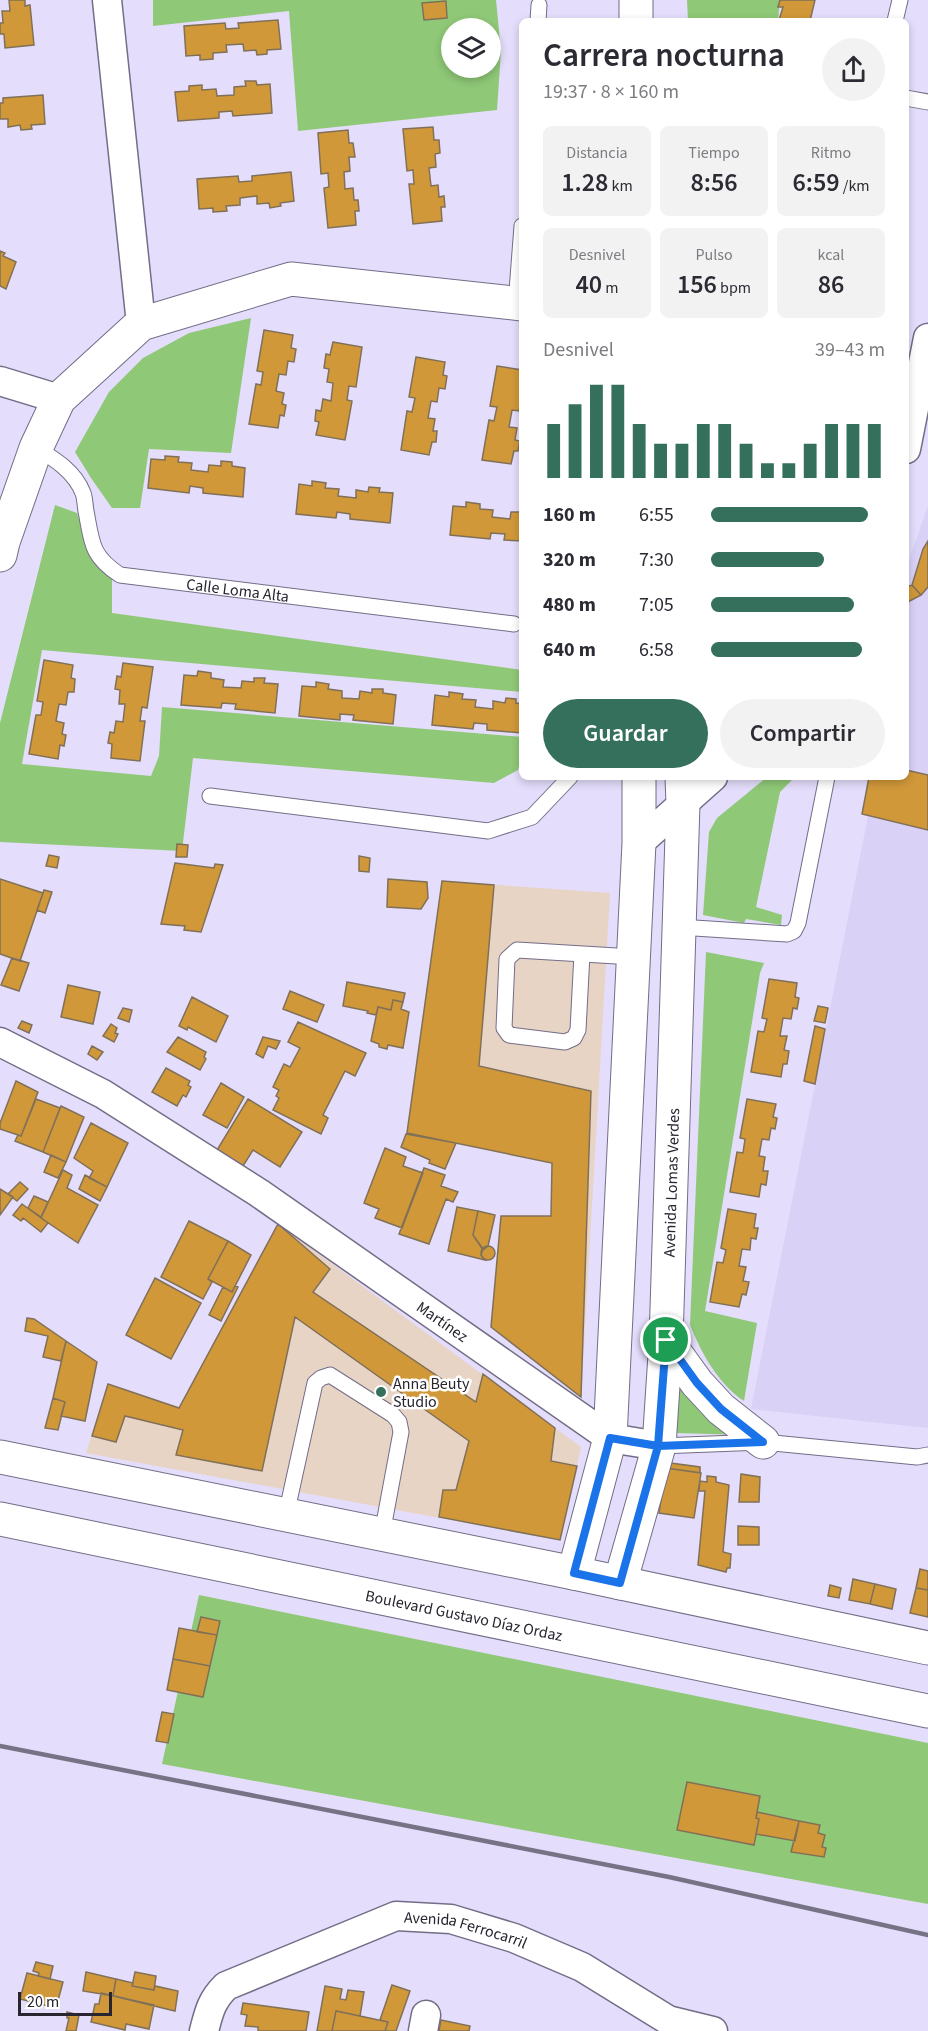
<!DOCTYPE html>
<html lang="es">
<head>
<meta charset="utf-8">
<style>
	body { margin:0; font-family:"Source Sans 3",sans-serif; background:#f2f2f3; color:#2b2b33; height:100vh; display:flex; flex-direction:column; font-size:22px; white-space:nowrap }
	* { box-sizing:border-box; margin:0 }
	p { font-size:20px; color:#7c7c81 }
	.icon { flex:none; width:33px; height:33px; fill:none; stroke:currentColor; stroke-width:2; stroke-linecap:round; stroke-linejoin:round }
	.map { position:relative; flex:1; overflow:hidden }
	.sheet { position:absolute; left:519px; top:18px; width:390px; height:762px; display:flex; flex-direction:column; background:#fff; border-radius:9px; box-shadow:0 3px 9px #0003 }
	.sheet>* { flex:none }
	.tools { position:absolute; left:441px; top:18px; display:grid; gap:12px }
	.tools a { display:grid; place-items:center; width:60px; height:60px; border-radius:50%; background:#fff; box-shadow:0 3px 9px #0003; font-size:30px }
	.scale { position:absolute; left:18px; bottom:15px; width:94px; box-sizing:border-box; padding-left:6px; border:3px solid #282530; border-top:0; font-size:16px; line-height:21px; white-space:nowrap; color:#282530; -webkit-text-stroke:4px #fff; paint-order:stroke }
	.pin { position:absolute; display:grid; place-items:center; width:51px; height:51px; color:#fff; margin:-26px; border:3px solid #fff; border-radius:50%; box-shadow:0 2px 6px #0007 }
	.round { display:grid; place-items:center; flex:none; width:63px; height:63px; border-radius:32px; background:#f2f2f3 }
	.overview { display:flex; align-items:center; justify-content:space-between; height:102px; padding:0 24px }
	h1 { font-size:33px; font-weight:600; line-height:45px }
	.stats { display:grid; grid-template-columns:repeat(3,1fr); gap:9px; height:102px; padding:6px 24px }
	.stats div { display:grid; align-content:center; border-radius:9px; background:#f2f2f3; text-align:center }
	.stats b { font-size:26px; font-weight:600 }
	.stats small { font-size:16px; font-weight:400 }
	.stats p { font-size:16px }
	.chart { height:168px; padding:12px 24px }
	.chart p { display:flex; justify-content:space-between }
	.chart svg { width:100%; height:108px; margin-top:6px; stroke:#34705c; stroke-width:6 }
	.action { display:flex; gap:12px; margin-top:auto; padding:12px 24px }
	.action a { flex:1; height:69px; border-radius:36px; background:#34705c; color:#fff; font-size:24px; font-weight:600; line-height:69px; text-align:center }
	.action a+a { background:#f2f2f3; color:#2b2b33 }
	ul { padding:0 24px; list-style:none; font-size:20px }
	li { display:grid; grid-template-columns:96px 72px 1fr; align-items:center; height:45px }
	li i { height:15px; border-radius:8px; background:#34705c }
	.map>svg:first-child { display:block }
</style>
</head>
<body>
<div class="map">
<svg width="928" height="2031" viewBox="0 0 928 2031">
	<rect width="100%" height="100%" fill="#e4ddfb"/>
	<path fill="#e8d4c5" d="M442,881L610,893L581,1397L491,1327L551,1216L552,1164L407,1133Z
		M278,1224L581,1447L560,1540L86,1453L108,1384L179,1407Z"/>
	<path fill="#dad1f7" d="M928,506V1428L751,1409L871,801L906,777V568Z"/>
	<path fill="#8fc877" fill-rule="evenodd" d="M153,0H496L501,51L497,110L298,131L289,11L153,26ZM452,28H490V68H452Z
		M687,0H780L778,21H688Z
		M251,318L231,453L149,449L140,508H112L91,478L75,452L109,392L143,358L189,333Z
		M55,505L77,513L88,547L112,570V613L522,670V692L42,650L22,764L151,776L159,756L162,707L522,737V752L518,770L494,783L193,758L182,851L0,842V723Z
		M767,777H795L780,792L756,907L782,915L781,925L746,919L744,923L703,915L709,832L717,818Z
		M706,952L764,963L760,973L705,1311L757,1323L744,1401C718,1384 701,1352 690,1325Z
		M679,1379L745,1435L674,1433Z
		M199,1595L928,1743V1904L162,1764Z"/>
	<path fill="#d1983a" stroke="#817058" stroke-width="1.5" d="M9,0H25V6L30,5L34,45L5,48L4,34H0V23H3L2,11H10Z
		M780,0H815L810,21L779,20L783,7H778Z
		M446,1L447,18L424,20L422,3Z
		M278,20L281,49L267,50V54L257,55L256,50L244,51L243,44L226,45L227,52L213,53V59L200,60V55L186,56L184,26L225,23L226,29L239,28L238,23Z
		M245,81H256L257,85L270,84L272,113L233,116L232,111L219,112V118L178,121L175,92L189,91V86L202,85V90L216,89L217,96L234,95V87L246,86Z
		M43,95L45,124L31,125L32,129L21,130L20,125L8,127V119H0V103H3V98Z
		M433,127L434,140H439L440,153L435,154L436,167L429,168L431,186L438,185L439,197L444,196L445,207H441L442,221L413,224L409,184H414L413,170L407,171L403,129Z
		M348,130L349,143H353L355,157H349L350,171L344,172L345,189L353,188L354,200H358L359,211H355L356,225L328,228L324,188L329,187L328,173L321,174L318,133Z
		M291,172L294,201L280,203L281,206L270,208L269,203L257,204V196L240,198V205L226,206L227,211L213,212V208L199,209L197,179L238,176L239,182L252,181V176Z
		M0,251L5,253L3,256L16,262L6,289L0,286Z
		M264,330L293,335L291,348L296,349L294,362L288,361L286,375L279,374L276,391L284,393L282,404L286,405L284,416L280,415L278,428L249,424L256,384L261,385L263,372L257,371Z
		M333,342L362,347L356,387L349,386L347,400L352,401L345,440L316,435L319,422L315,421L316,410L321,411L323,399L331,401L333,383L327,382L329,369L324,368L326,354L330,355Z
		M416,357L445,362L443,375L447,376L445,389L439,388L437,402L431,401L428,418L435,419L433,431H437L436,442H432L429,455L401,450L407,411L412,412L415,398L409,397Z
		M497,366L522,370V397L519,411L512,410L509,427L517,428L515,440L520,441L518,451H514L511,464L482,460L489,420L494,421L497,407L490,406Z
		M165,456L179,457L178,462L192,463L191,470L208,472L209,465L221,466V461L232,462V466L245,468L243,497L203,493V488L190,486L189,493L148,488L151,459L165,460Z
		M312,481L326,483L325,488L339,489L338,496L356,498V490L368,492L369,487L380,488L379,492L393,493L390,523L350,519V514L337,512L336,518L296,514L299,484L312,486Z
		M466,502L480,504V509L493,510L492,517L510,519L511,512H522V541L504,540L505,534L491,533L490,539L450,535L453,506L466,507Z
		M928,541V587L921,595L912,585L923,549Z
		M912,585L921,595L906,603V587Z
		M44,660L73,665L71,678L75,679L74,692H68L66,705L59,704L56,721L64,723L62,734L66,735L64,746L60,745L58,759L29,754L36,715H41L43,702L37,701Z
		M123,663L153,667L147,708L142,707L140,721H145L140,761L111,758L112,744L108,743L110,732L114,733L116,721L123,722L125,704H119L120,690L115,689L117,676L121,677Z
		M198,671L211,673V678L224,680L223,687L241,688L242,681L254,682V678H265L264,683L278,684L275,713L235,709L236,704L222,703L221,708L181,705L184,675L197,676Z
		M316,682L329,684L328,689L342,691V698L359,699L360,691L372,693V689H383V693L396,695L393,724L353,720L354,715L340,714V720L299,716L302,686L316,687Z
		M449,692L463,694L462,699L476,700L475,707L493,709V701L505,703L506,698L516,699V703L522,704V733L487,730V724L474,723L473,729L432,725L435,695L449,697Z
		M906,770L928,775V830L862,814L869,777H906Z
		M177,844L188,845L187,857H176Z
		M49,855L59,857L57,868L46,866Z
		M359,856L370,858L369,872L359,871Z
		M175,863L214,868L215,864L223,865L201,932L184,930L185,926L161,924Z
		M0,879L43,893L20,961L0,954Z
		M388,879L427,882L428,898L421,909L387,907Z
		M442,881L494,885L479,1066L591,1091L581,1397L491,1327L501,1216H551L552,1163L407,1133Z
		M44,890L52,892L45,913L37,910Z
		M12,958L29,963L19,991L1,985Z
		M769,979L797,983L795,997L799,998L797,1009L793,1008L791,1019L783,1018L780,1036H787L784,1050L789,1051L787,1064H783L781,1077L751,1072L758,1031L764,1032L767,1019L762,1018Z
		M347,982L405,993L403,1002L393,1000L391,1010L378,1007L376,1015L367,1013L368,1011L343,1006Z
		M68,985L100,992L93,1024L61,1017Z
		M290,991L324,1005L317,1022L283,1009Z
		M192,997L228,1016L216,1042L188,1027L187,1030L179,1026Z
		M393,1000L403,1002L401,1009L409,1012L403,1048L388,1045L387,1049L379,1047V1044L371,1041L378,1007L391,1010Z
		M818,1006L828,1008L825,1023L814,1021Z
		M123,1008L132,1010L129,1022L118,1018Z
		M22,1021L32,1025L29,1033L18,1028Z
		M298,1022L366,1053L355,1076L345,1071L323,1115L328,1118L321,1134L273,1110L279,1098L276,1096L279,1090L273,1087L284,1064L290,1067L300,1048L288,1042Z
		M111,1024L117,1028L115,1033L118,1034L114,1042L103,1036Z
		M815,1026L825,1029L815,1084L804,1081Z
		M178,1037L206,1052L204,1057L206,1059L200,1070L167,1052Z
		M263,1037L280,1041L276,1049L268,1046L263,1058L256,1054Z
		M92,1046L103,1052L97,1060L88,1054Z
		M166,1068L190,1081L188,1085L191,1087L186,1097L183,1095L177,1106L152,1092Z
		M16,1081L38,1092L21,1136L0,1129V1123Z
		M221,1083L244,1097L227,1128L203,1115Z
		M36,1099L60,1108L43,1152L15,1141L18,1135L21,1136Z
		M248,1099L302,1132L280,1167L253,1150L243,1166L217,1150Z
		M747,1099L776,1104L773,1117L777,1118L775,1129L771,1128L769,1140L762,1139L759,1156L765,1157L763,1171H768L766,1185L761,1184L759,1197L730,1192L737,1152L743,1153L745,1139L740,1138Z
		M61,1106L84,1117L66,1162L43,1152Z
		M91,1123L128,1143L107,1187L89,1178L93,1171L74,1158Z
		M406,1134L456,1143L445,1169L429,1163L430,1160L401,1147Z
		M385,1148L406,1157L403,1166L423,1173L402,1228L375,1218L379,1209L364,1203Z
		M51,1155L66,1162L58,1178L44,1172Z
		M424,1168L445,1175L441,1186L458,1192L453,1202L446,1199L429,1244L399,1234Z
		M63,1170L72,1175L67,1188L98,1205L78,1243L41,1218Z
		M85,1175L107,1187L100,1201L79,1189Z
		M20,1182L28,1189L17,1201L8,1194Z
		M0,1189L13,1197L0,1215Z
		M34,1196L48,1202L41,1217L28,1208Z
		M22,1204L48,1223L41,1232L23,1218L21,1221L13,1215Z
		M457,1207L478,1211L473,1235L483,1249L481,1255L485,1260L448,1251Z
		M728,1209L756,1214L754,1228H758L756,1239L751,1238L750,1250L742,1249L739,1266L746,1267L743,1281L749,1282L746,1295L742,1294L739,1307L710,1302L717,1262L723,1263L726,1250L721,1248Z
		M478,1211L495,1215L488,1246L483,1250L473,1235Z
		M189,1221L228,1241L208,1279L212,1282L203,1299L161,1277Z
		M278,1224L330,1269L313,1292L476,1402L483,1374L555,1428L551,1461L577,1466L560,1540L439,1517L443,1490H456L469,1441L295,1317L262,1471L176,1455L183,1430L125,1416L116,1442L92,1436L108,1384L179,1408Z
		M228,1241L251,1255L232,1292L208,1279Z
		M481 1253a7 7 0 1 1 14 0a7 7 0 1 1-14 0Z
		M155,1278L201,1303L171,1359L126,1335Z
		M235,1286L238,1287L221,1321L209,1315L223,1287L232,1292Z
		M27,1318L34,1319L66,1341L61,1361L43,1357L48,1336L25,1331Z
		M66,1341L97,1362L85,1421L61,1416L65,1402L53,1398Z
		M53,1398L65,1402L58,1430L45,1428Z
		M663,1462L700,1467V1473L666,1468Z
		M666,1468L701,1473L694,1518L659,1513Z
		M741,1474L760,1477L759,1502H739Z
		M707,1476L716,1477V1482L729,1485L723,1552L731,1554L730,1568H727L726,1572L698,1565L705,1491H699L700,1481L707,1482Z
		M738,1526L759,1527V1545H738Z
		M920,1569L928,1571V1590L916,1588Z
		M853,1579L875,1584L870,1604L849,1600Z
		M875,1584L896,1589L892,1609L870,1604Z
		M830,1585L841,1588L839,1598L828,1596Z
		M916,1588L928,1590V1617L910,1613Z
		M201,1617L220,1621L217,1635L197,1632Z
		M179,1628L217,1635L210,1666L173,1659Z
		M173,1659L210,1666L203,1697L167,1690Z
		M162,1712L174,1714L168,1743L156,1741Z
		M687,1782L760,1796L756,1818L759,1819L754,1845L677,1830Z
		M757,1812L799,1821L795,1841L756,1834L759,1819L756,1818Z
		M799,1821L820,1825L818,1833L825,1835L822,1847L826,1848L824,1857L791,1852Z
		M36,1962L53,1966L50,1979L38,1976L39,1973L33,1971Z
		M86,1972L116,1979L113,1996L83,1991Z
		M135,1972L156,1976L154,1990L132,1986Z
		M27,1973L63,1982L56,2008L20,1999Z
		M116,1979L133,1983L132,1986L154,1990L155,1986L178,1991L175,2011L113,1996Z
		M392,1985L410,1991L396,2031H385L388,2022L380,2020Z
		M325,1986L342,1989L340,1999L346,2000L348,1990L364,1992L360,2016L336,2011L332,2031H317Z
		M101,1993L154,2005L149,2029L126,2024L125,2030L91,2022L95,2004H99Z
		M243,2003L309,2012L306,2031H258V2027L245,2026L247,2015L241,2014Z
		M336,2011L360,2016L388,2022L385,2031H332Z
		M67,2012L79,2015L76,2031H66L69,2018H67Z
		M441,2020L470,2026L469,2031H439Z"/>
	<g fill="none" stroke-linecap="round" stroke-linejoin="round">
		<g stroke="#736d87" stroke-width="17">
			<g id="service">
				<path d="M538,21L539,5"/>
				<path d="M895,21L900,0"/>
				<path d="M906,98L928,102"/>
				<path d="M516,304L522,226"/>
				<path id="s1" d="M36,448C55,459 75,472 83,493C85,498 85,506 86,511C92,543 91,556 120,575L514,624"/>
				<path d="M210,796L488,831L532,817L570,777"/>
				<path d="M679,927L787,934L794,931L798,923L827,777"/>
				<path d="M582,954L578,1030L574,1038L565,1042L509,1035L504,1028L507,959L517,950L633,957"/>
				<path d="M659,1446L763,1442L917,1457L928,1455"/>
				<path d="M286,1515L315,1383L321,1378L330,1375L393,1415L399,1422L401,1432L382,1534"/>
			</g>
		</g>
		<g stroke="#736d87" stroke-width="31">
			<g id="minor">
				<path d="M107,0L141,324"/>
				<path d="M0,381L59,399"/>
				<path d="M906,449L928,338"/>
				<path d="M639,843L713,777"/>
				<path id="s2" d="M0,1042L103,1094L259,1193L610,1438L659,1446"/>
				<path id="s3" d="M204,2031C209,2012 211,2001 226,1986L396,1916L451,1919L514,1938L582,1967L668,2020L713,2031"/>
				<path d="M423,2031L426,2015"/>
			</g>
		</g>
		<g stroke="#736d87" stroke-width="35">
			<g id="tertiary">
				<path d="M636,0V21"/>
				<path d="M0,555L3,542L36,448L59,399L141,324L291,279L522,304"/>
				<path d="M666,1340L697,1383L721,1409L763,1442"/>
				<path d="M574,1573L610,1438L639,843V777"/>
				<path id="s4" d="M620,1583L659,1446L666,1340L683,804L682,777"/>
			</g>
		</g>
		<g stroke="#736d87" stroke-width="35">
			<g id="primary">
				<path d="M0,1457L574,1573L928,1648"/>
				<path id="s5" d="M0,1519L928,1711"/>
			</g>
		</g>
		<use href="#service" stroke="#fff" stroke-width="15"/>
		<use href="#minor" stroke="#fff" stroke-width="28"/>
		<use href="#tertiary" stroke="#fff" stroke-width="33"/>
		<use href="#primary" stroke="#fff" stroke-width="33"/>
		<path stroke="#777386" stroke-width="4.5" d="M0,1746L669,1877L928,1935"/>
	</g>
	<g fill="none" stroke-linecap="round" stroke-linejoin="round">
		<g stroke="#fff" stroke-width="12">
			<path id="route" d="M666,1340L658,1446L610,1438L574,1573L620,1583L658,1446L763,1442L721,1409L697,1383L666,1340"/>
		</g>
		<use href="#route" stroke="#1a73e8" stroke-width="8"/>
	</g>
	<circle fill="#34705c" stroke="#fff" stroke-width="2" cx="381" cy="1392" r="6"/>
	<g text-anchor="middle" stroke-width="5" stroke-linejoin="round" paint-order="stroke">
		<g font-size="16" fill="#282530" stroke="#fff">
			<text dy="6" stroke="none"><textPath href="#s1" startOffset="279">Calle Loma Alta</textPath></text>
			<text dy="6" stroke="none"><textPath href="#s4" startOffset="406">Avenida Lomas Verdes</textPath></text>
			<text dy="6" stroke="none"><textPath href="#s2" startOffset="524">Martínez</textPath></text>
			<text dy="6" stroke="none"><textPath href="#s5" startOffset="474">Boulevard Gustavo Díaz Ordaz</textPath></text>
			<text dy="6" stroke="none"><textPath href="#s3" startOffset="306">Avenida Ferrocarril</textPath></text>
		</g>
		<g font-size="16" fill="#282530" stroke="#fff" text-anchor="start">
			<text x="393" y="1389">Anna Beuty<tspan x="393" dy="18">Studio</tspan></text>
		</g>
	</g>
</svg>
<div class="tools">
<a><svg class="icon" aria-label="layers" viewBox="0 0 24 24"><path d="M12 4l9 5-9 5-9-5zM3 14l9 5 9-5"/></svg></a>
</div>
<div class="scale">20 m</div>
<div class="pin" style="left:666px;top:1340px;background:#1e9e55"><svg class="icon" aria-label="arrive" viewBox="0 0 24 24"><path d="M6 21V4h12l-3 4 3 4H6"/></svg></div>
<section class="sheet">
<div class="overview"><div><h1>Carrera nocturna</h1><p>19:37 · 8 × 160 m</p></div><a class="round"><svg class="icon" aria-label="share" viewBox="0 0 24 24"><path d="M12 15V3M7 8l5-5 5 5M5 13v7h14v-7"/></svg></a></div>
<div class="stats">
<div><p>Distancia</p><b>1.28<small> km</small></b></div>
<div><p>Tiempo</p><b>8:56</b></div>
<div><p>Ritmo</p><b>6:59<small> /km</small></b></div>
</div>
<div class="stats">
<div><p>Desnivel</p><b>40<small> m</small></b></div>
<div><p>Pulso</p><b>156<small> bpm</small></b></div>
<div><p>kcal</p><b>86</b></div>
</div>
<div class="chart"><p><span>Desnivel</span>39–43 m</p>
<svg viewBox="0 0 160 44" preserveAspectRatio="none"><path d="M5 44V22M15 44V14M25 44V6M35 44V6M45 44V22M55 44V30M65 44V30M75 44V22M85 44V22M95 44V30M105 44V38M115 44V38M125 44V30M135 44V22M145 44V22M155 44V22"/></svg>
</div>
<ul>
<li><b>160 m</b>6:55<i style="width:90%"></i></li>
<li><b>320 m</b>7:30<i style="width:65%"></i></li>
<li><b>480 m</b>7:05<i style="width:82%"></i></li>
<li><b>640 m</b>6:58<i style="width:87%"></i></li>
</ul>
<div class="action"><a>Guardar</a><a>Compartir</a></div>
</section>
</div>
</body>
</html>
